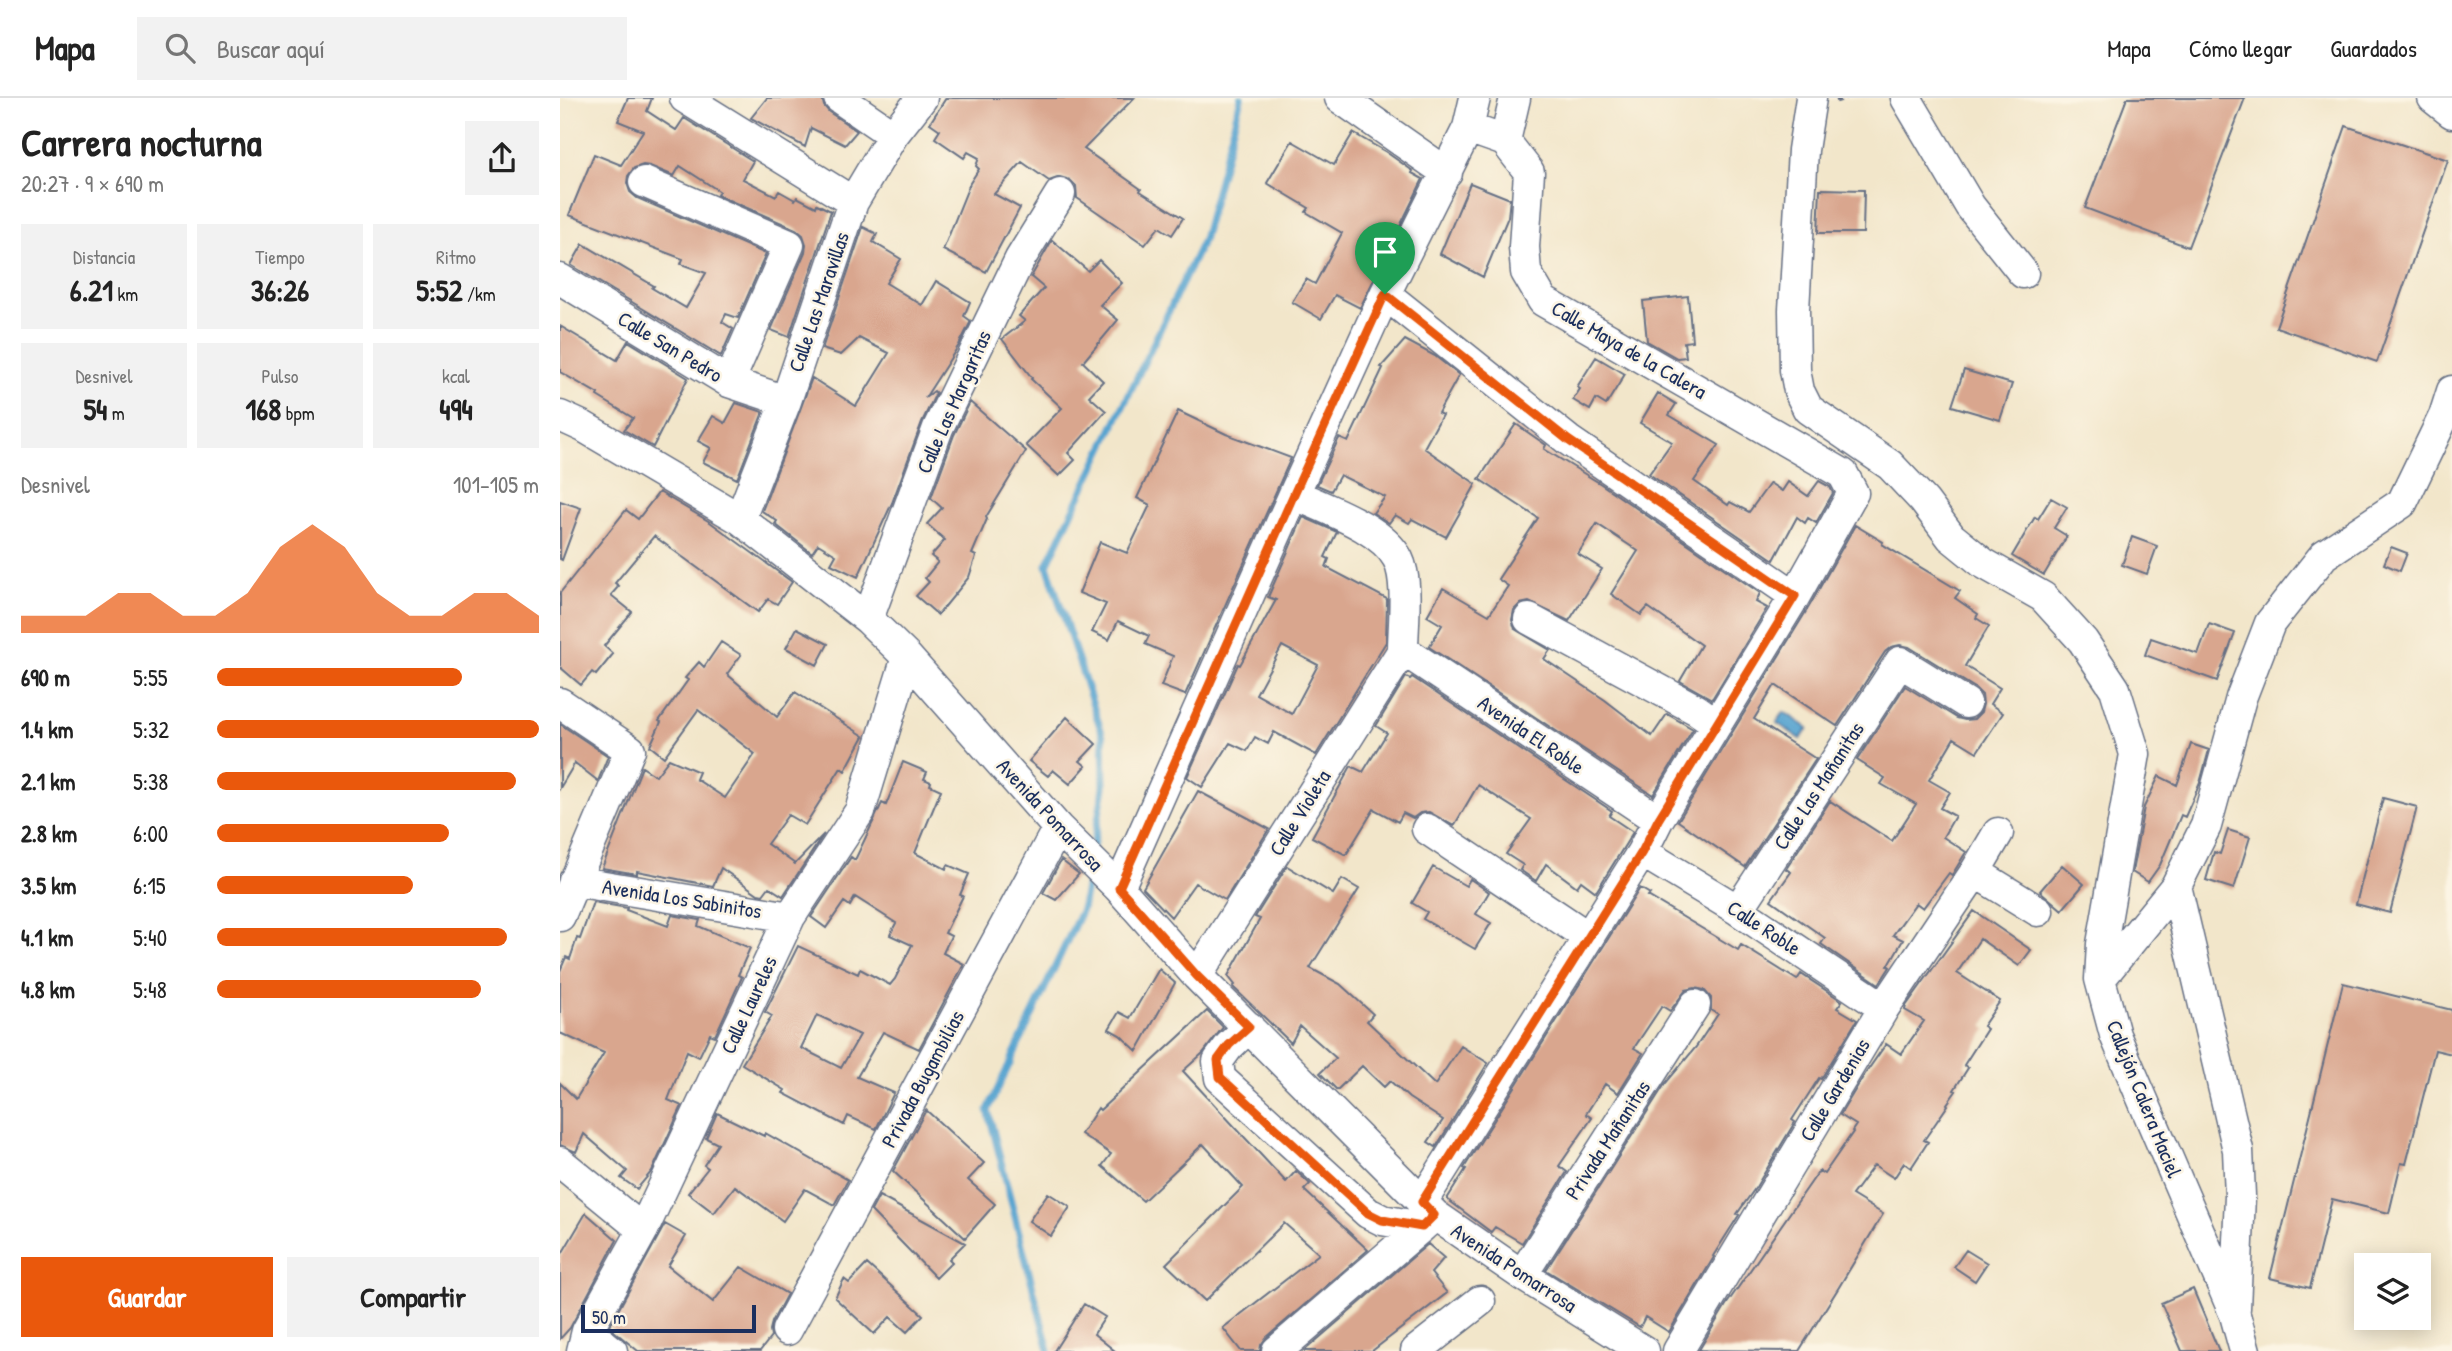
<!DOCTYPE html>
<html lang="es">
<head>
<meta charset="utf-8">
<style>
	body { margin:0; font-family:"Patrick Hand",sans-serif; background:#f2f2f2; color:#222; height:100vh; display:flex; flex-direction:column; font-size:26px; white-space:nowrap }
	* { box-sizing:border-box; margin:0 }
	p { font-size:23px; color:#767676 }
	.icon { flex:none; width:38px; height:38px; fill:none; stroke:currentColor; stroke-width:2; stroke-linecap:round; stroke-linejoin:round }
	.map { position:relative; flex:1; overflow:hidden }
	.side { display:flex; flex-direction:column; background:#fff; width:560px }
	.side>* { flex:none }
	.fabs { position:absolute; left:1794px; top:1155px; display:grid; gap:14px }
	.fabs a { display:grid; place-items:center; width:77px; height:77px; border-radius:0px; background:#fff; box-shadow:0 4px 18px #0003; font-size:35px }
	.scale { position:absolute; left:21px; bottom:18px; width:175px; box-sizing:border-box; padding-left:7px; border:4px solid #1b2f5e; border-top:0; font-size:19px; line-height:24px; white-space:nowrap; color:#1b2f5e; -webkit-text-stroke:5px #fcf5e5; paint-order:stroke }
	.pin { position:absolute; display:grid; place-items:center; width:60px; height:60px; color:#fff; margin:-72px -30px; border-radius:50% 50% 50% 0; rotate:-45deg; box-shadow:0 0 7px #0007 }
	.pin .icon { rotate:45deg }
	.round { display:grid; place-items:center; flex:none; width:74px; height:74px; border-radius:0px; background:#f2f2f2 }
	.summary { display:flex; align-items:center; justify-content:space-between; height:119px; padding:0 21px }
	h1 { font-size:38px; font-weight:700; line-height:52px }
	.stats { display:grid; grid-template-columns:repeat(3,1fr); gap:10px; height:119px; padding:7px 21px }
	.stats div { display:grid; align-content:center; border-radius:0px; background:#f2f2f2; text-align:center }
	.stats b { font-size:30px; font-weight:700 }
	.stats small { font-size:19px; font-weight:400 }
	.stats p { font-size:19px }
	.chart { height:196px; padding:14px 21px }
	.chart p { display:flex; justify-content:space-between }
	.chart svg { width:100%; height:126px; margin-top:7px; fill:#ea580c; opacity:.7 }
	.primary-button { display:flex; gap:14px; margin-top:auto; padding:14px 21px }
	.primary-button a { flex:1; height:80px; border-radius:0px; background:#ea580c; color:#fff; font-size:28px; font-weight:700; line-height:80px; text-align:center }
	.primary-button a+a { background:#f2f2f2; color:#222 }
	ul { padding:0 21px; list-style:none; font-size:23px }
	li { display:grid; grid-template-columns:112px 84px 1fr; align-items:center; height:52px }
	li i { height:18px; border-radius:9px; background:#ea580c }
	header { display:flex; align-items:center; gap:42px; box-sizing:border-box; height:98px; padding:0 35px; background:#fff; border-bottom:2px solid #e0e0e0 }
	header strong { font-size:33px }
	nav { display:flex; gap:38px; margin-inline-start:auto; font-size:24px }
	.search { width:490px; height:63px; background:#f2f2f2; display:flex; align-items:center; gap:18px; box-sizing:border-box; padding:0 24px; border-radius:0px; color:#767676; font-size:26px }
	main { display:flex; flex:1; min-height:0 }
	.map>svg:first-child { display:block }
</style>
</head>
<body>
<header>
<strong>Mapa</strong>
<div class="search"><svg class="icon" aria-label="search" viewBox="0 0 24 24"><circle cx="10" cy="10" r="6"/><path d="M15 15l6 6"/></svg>Buscar aquí</div>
<nav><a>Mapa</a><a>Cómo llegar</a><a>Guardados</a></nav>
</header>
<main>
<section class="side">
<div class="summary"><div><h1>Carrera nocturna</h1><p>20:27 · 9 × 690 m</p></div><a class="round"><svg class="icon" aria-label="share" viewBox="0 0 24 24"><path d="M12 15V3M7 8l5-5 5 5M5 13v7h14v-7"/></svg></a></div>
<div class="stats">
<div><p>Distancia</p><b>6.21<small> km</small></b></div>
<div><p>Tiempo</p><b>36:26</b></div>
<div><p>Ritmo</p><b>5:52<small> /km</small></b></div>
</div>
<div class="stats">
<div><p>Desnivel</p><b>54<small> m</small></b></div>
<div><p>Pulso</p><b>168<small> bpm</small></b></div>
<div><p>kcal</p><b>494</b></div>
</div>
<div class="chart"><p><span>Desnivel</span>101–105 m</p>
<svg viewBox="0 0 160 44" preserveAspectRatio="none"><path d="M0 44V38L10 38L20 38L30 30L40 30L50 38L60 38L70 30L80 14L90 6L100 14L110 30L120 38L130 38L140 30L150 30L160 38V44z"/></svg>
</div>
<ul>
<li><b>690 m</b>5:55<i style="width:76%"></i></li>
<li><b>1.4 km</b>5:32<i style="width:100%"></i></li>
<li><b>2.1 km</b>5:38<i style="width:93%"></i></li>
<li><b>2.8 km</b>6:00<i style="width:72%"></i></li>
<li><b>3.5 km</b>6:15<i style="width:61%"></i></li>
<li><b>4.1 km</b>5:40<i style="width:90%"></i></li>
<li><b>4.8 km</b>5:48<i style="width:82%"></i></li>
</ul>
<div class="primary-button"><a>Guardar</a><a>Compartir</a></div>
</section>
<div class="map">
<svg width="1892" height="1253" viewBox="0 0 1892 1253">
	<rect width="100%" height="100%" fill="#fcf5e5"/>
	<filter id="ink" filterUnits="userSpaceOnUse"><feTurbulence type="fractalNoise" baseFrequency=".0143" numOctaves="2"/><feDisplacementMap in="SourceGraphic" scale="14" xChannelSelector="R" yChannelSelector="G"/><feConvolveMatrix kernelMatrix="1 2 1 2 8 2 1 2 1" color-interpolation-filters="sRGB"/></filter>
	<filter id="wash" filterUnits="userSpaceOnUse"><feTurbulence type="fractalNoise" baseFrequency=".00686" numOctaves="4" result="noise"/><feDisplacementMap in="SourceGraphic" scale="28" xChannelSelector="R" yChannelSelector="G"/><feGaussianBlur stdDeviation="1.57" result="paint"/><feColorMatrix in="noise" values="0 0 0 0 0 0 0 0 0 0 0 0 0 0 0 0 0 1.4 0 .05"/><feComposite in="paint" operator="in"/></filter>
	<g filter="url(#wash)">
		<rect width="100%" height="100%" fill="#f2e6ca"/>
		<path fill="#58a4d0" stroke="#3a6a97" stroke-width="2" d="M1224,614L1248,630L1241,641L1217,625Z"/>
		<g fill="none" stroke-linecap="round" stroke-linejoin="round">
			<path stroke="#58a4d0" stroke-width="7" d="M532,754L544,689L543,638L487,467L643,142L681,0
				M489,1253L428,1012L522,811L529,772"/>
		</g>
		<g id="blocks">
			<path fill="#d9a68e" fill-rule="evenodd" d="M68,0H92L87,13L116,32L124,20L193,63L183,81L216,98L219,93L235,102L237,99L256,109L257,106L271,113L229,239L211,232L245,154L246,146L243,137L236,131L157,97L159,93L120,68L114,78L90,68L83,67L74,70L68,78L67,85L70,94L77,100L206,156L178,220L166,216L162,224L173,231L161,258L11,167L23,146L94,188L92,190L126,210L146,175L121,166L123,161L9,117L34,56L61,67L83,33L58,23Z
				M207,0H262L264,8L269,14L297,33L285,47L251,30L245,49L191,20Z
				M386,0H574L524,51L581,91L580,93L623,120L612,137L599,129L585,147L517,100L516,88L510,82L500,79L489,83L462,64L434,96L460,110L426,174L383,152L410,85L419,71L416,68L419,60L408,54L404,60L375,40L380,32L370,25Z
				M1567,0H1685L1628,149L1525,110Z
				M1786,28L1888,62L1817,264L1716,229Z
				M793,35L826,54L853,73L852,75L863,81L800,210L775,197L761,221L732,204L746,181L755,186L782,135L746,114L749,110L707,85L732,43L774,67Z
				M910,85L950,101L948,119L923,179L880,156Z
				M1260,91L1304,92L1303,135H1258Z
				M303,129L317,136L313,144L341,161L326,185L362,207L376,183L410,204L404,218L411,223L399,247L365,300L374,293L376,295L362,324L332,405L298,479L271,466L276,457L258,446L252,455L215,426L217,423L202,413L252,280L296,308L329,255L299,240L281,257L262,251Z
				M492,142L528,173L539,162L562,185L540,207L558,222L523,264L543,283L529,298L546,313L508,355L515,362L499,378L466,347L502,310L471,281L472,280L442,241L465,223L459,218L484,190L471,179Z
				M1128,198L1132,243L1124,244L1126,259L1117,260L1087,243L1083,203Z
				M0,228L57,262L68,243L128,280L93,349L64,332L73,320L37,298L38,296L0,274Z
				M845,242L875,258L899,277L878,315L882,317L864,350L916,386L886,439L852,421L849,425L835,417L829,425L813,415L825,399L780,377L771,393L757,387L779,340L788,344L823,270L821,269Z
				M1036,259L1065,276L1046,307L1036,301L1030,312L1013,302L1020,291L1017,289Z
				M1404,272L1452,286L1440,322L1392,308Z
				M1098,295L1116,306L1109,317L1159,347L1134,383L1168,407L1170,404L1189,414L1210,385L1222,393L1228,384L1248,398L1259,383L1270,389L1273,395L1256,425L1248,420L1245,425L1237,419L1214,462L1089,376L1112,344L1080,325Z
				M410,304L466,353L426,419L427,421L412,456L416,458L409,479L378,517L356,498L369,484L365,480L378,464L371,458L385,442L367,426L382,410L371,400L394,337Z
				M176,305L203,314L177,381L143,364L151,350L138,343L153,318L165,325Z
				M618,313L666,336L731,360L625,597L601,588L613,558L585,546L589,538L558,523L549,542L532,534L546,506L519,495L540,444L567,455L590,407L577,400Z
				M956,326L986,347L984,351L1041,386L1200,495L1196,504L1207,510L1152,601L1120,583L1141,547L1088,509L1081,517L1051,496L1078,453L1037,426L1018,456L1042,471L1009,523L969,504L960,506L954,512L952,522L955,531L990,552L984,561L1045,602L1092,638L1107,616L1133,631L1093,697L869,549L882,527L867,518L883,490L929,517L948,488L938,481L978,420L919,381Z
				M99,394L150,424L232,484L217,506L208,501L198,514L94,438L55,485L59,488L51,497L72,514L44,548L53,556L36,577L32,574L21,587L0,569V495L66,412L78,421Z
				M1491,400L1507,409L1494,430L1507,438L1484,477L1452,458L1475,419L1478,421Z
				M0,403L21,410L2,462L0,461Z
				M743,419L777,434L765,459L769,461L766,469L827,501L826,544L756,657L714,634L708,646L695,639L687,653L670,645L642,689L627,679L678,566L680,567L716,502L708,499ZM722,548L758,567L732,616L696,596Z
				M1295,427L1323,444L1322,446L1400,493L1395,500L1418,516L1416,520L1429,528L1405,568L1440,590L1430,606L1443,615L1417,654L1394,640L1369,682L1390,694L1380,710L1395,718L1383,739L1406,754L1392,777L1389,775L1363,810L1356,805L1333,837L1343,842L1328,868L1330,869L1319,886L1261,846L1265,840L1211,802L1231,774L1226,771L1270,703L1332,743L1356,706L1321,686L1325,680L1297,662L1345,588L1397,620L1405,622L1414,621L1421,614L1423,606L1422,597L1415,590L1349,549L1340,547L1331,549L1325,554L1277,628L1215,587L1194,621L1256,661L1185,769L1118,723L1250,507Z
				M1572,439L1597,448L1587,476L1562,467Z
				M1831,449L1847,455L1840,473L1824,466Z
				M1649,526L1675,535L1657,583L1585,557L1591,540L1638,556Z
				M237,530L268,546L257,567L226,550Z
				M161,544L181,557L167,576L217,619L235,594L304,638L285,673L281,670L245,727L228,717L207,746L235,766L264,736L223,798L209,789L203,797L198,796L161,770L153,788L77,773V776L42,770L82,669L96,678L109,661L139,674L136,681L165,700L195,656L138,612L104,659L90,648L101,624L99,623L128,582L125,580L139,564L144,569Z
				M846,579L850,581L852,579L1052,713L1049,718L1073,734L1036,794L1021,783L1017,789L986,766L976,783L960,772L963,767L946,756L971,721L918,687L894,728L869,714L860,715L853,720L843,715L838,724L814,711L786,757L752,739L791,668L803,674L827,635L816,628Z
				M507,619L536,646L520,663L526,668L510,686L493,672L488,678L469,663Z
				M0,626L48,658L38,683L15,665L0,690Z
				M1631,646L1649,652L1640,685L1625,719L1621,717L1600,767L1588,784L1572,774L1584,709L1599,678L1617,687Z
				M343,664L367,674L364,681L371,684L370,687L381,692L355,755L386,771L388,767L409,776L400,797L403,798L385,835L391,838L383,855L404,866L359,951L323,934L297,979L334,995L316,1031L288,1018L284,1027L223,995L225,992L182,966L212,918L205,914L238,848L298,876L300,871L330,887L335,881L352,847L330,837L336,825L295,799L290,808L284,804L266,830L251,819L291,759L295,762L322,705L326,707ZM257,917L300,937L281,970L241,950Z
				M638,693L709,731L665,802L635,785L611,819L583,790Z
				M1823,700L1857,709L1830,815L1796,806Z
				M1668,732L1690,739L1674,791L1646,782L1654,754L1660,756Z
				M501,762L519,776L496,802L483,795Z
				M1502,767L1524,786L1502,812L1480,793Z
				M727,768L773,796L782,781L799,791L750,870L780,886L813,916L807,923L875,987L901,948L928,965L876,1049L868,1044L883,1022L849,1000L830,983L824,989L802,968L777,992L760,975L776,960L740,928L731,945L673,889L675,887L668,878L700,821L695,819Z
				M873,769L906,788L910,781L929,794L916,816L931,825L915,851L863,821L867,814L852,805Z
				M1080,790L1090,796L1088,798L1178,852L1181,847L1237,882L1241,876L1282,903L1277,910L1297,922L1261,981L1259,980L1232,1022L1235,1024L1196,1089L1177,1116L1179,1117L1153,1158L1154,1159L1109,1234L1085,1219L1080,1229L986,1172L1105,986L1136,949L1158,916L1151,912V900L1144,892L1135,890L1126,892L1110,913L1102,908L1074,950L1083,955L1058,995L1045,986L1026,1016L1032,1020L999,1068L1007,1074L962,1145L935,1129L931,1134L887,1101L906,1071L904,1070Z
				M33,804L67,810L66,812L108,828L112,817L140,822L138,828L190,850L178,877L182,879L155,938L150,936L139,959L127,953L108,1002L122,1008L92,1073L77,1091L61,1080L67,1073L24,1036L16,1054L0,1047V985L16,1001L44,955L0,935V873L6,859L10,861L17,840L20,841Z
				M1414,813L1471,852L1459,868L1420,841L1397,875L1440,903L1423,928L1427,931L1404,967L1408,970L1394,992L1396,993L1387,1006L1388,1007L1364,1042L1368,1044L1351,1070L1344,1065L1334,1080L1314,1067L1292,1097L1323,1116L1279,1189L1239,1253L1139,1252L1166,1207L1259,1073L1264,1076L1293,1034L1292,1033L1296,1027L1280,1017L1303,979L1326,946L1341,956L1364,923L1345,912L1346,908Z
				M599,871L615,885L577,953L560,937L549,931L559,914L570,920Z
				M1783,885L1892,912V956L1875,952L1846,1066L1841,1065L1829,1115L1772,1101L1750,1190L1710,1180Z
				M647,913L663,929L643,955L623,973L726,1084L736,1073L750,1086L744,1092L808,1152L706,1240L701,1247L700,1253H681L663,1230L759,1156L724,1125L645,1203L606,1166L683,1089L643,1046L583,1103L542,1068L551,1056L521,1036L538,1010L540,1012Z
				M366,1012L424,1065L408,1082L435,1106L405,1140L333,1073Z
				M157,1015L204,1038L205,1035L288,1082L274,1107L245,1091L223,1123L175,1088L154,1115L128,1095L148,1070L144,1067L158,1046L146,1040Z
				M488,1095L510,1109L491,1138L469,1123Z
				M319,1098L405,1145L389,1161L392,1164L376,1180L311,1113Z
				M26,1115L57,1142L10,1230L0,1241V1159Z
				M105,1126L126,1138L108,1168L153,1204L181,1169L227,1196L212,1224L210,1232L211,1239L200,1253H78L49,1229Z
				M868,1146L884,1160L871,1175L887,1195L812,1253H744Z
				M1406,1152L1427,1165L1415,1183L1394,1169Z
				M307,1166L363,1217L347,1234L330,1219L314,1236L275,1200L284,1181L289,1185Z
				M1633,1191L1659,1253H1622L1601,1205Z
				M524,1206L545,1219L534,1236L555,1253H494Z"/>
		</g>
	</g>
	<g filter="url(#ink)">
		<use href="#blocks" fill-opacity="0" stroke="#666f84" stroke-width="2"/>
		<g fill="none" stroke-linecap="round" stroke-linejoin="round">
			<g stroke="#666f84" stroke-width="33">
				<path id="minor" d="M125,0L293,104
					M279,0L333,37
					M780,0L887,75
					M1251,0L1243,52L1234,212L1235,272L1239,293L1248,311L1330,367L1364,403L1391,439L1423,465L1483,499L1523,543L1555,591L1575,656L1542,846L1540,881L1555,937L1675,1217L1685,1253
					M1346,0L1410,108L1463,175
					M1873,0L1892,15
					M945,43L955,0
					M84,84L229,147L169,284
					M0,181L169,284L226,303
					M825,196L1008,342L1235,498
					M0,318L24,329L180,421L308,521L347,559L498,730L559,790L637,878L875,1117L962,1177L1084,1253
					M734,396C765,411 821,429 838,461C849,483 843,528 843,552
					M180,421L226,303L293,104L333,37L362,0
					M308,521L378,330L460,161L500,96
					M969,521L1137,612L1157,626
					M843,552L1098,722
					M0,605L70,652L0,818
					M867,731L1028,839
					M1082,754L1178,812L1324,910
					M1415,774L1478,813
					M14,783L230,819
					M1616,788L1678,1052L1680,1098L1675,1210
					M559,790L734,396L825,196L908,30L915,0
					M1178,812L1340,564L1406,605
					M637,878L843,552
					M1540,881L1616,788L1646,728L1681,600L1710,525L1764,457L1842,405L1884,318L1892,293
					M689,929L669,948L658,963L660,980L808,1115L822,1122L862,1129
					M0,1064L83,1132
					M862,1104L1082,754L1098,722L1235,498L1293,395L1283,376L983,203L966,174L964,149L969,74L945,43L908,30
					M962,1177L1135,907
					M227,1232L498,730
					M27,1233L52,1253
					M22,1253L27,1233L83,1132L230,819L300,713L347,559
					M717,1253L872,1120
					M856,1253L920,1203
					M1118,1253L1324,910L1415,774L1438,735"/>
			</g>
			<path stroke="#666f84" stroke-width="4.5" stroke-dasharray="5 5" stroke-linecap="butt" d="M1276,3L1286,0"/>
			<use href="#minor" stroke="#fff" stroke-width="30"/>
		</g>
	</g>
	<g fill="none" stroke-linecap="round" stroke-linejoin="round" filter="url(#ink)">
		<g stroke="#fff" stroke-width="14">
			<path id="route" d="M825,196L1008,342L1235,498L1098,722L1082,754L862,1104L874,1117L862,1129L822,1122L808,1115L660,979L658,962L669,947L689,929L637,878L559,790L734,396Z"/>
		</g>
		<use href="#route" stroke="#ea580c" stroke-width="9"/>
	</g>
	<g text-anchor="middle" stroke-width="5" stroke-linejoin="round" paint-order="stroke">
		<g font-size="21" fill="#1b2f5e" stroke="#fcf5e5">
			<text transform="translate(259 204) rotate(-71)" y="7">Calle Las Maravillas</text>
			<text transform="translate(110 249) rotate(31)" y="7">Calle San Pedro</text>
			<text transform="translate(1069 252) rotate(30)" y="7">Calle Maya de la Calera</text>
			<text transform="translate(394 304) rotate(-66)" y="7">Calle Las Margaritas</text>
			<text transform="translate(971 637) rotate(34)" y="7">Avenida El Roble</text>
			<text transform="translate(1259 688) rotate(-57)" y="7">Calle Las Mañanitas</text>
			<text transform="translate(740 715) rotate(-58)" y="7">Calle Violeta</text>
			<text transform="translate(490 717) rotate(47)" y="7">Avenida Pomarrosa</text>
			<text transform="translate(122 801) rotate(9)" y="7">Avenida Los Sabinitos</text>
			<text transform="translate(1204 830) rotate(33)" y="7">Calle Roble</text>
			<text transform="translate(189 907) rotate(-65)" y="7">Calle Laureles</text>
			<text transform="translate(363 981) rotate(-62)" y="7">Privada Bugambilias</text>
			<text transform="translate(1275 992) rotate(-59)" y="7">Calle Gardenias</text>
			<text transform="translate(1584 1001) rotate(68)" y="7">Callejón Calera Maciel</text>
			<text transform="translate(1048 1042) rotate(-57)" y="7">Privada Mañanitas</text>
			<text transform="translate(954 1170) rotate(33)" y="7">Avenida Pomarrosa</text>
		</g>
	</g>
</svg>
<div class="fabs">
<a><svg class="icon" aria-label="layers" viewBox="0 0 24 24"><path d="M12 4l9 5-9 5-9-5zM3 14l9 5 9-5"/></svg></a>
</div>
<div class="scale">50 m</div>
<div class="pin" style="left:825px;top:196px;background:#1e9e55"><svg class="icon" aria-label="arrive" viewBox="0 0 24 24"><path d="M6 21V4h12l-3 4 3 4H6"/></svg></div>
</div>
</main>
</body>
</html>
